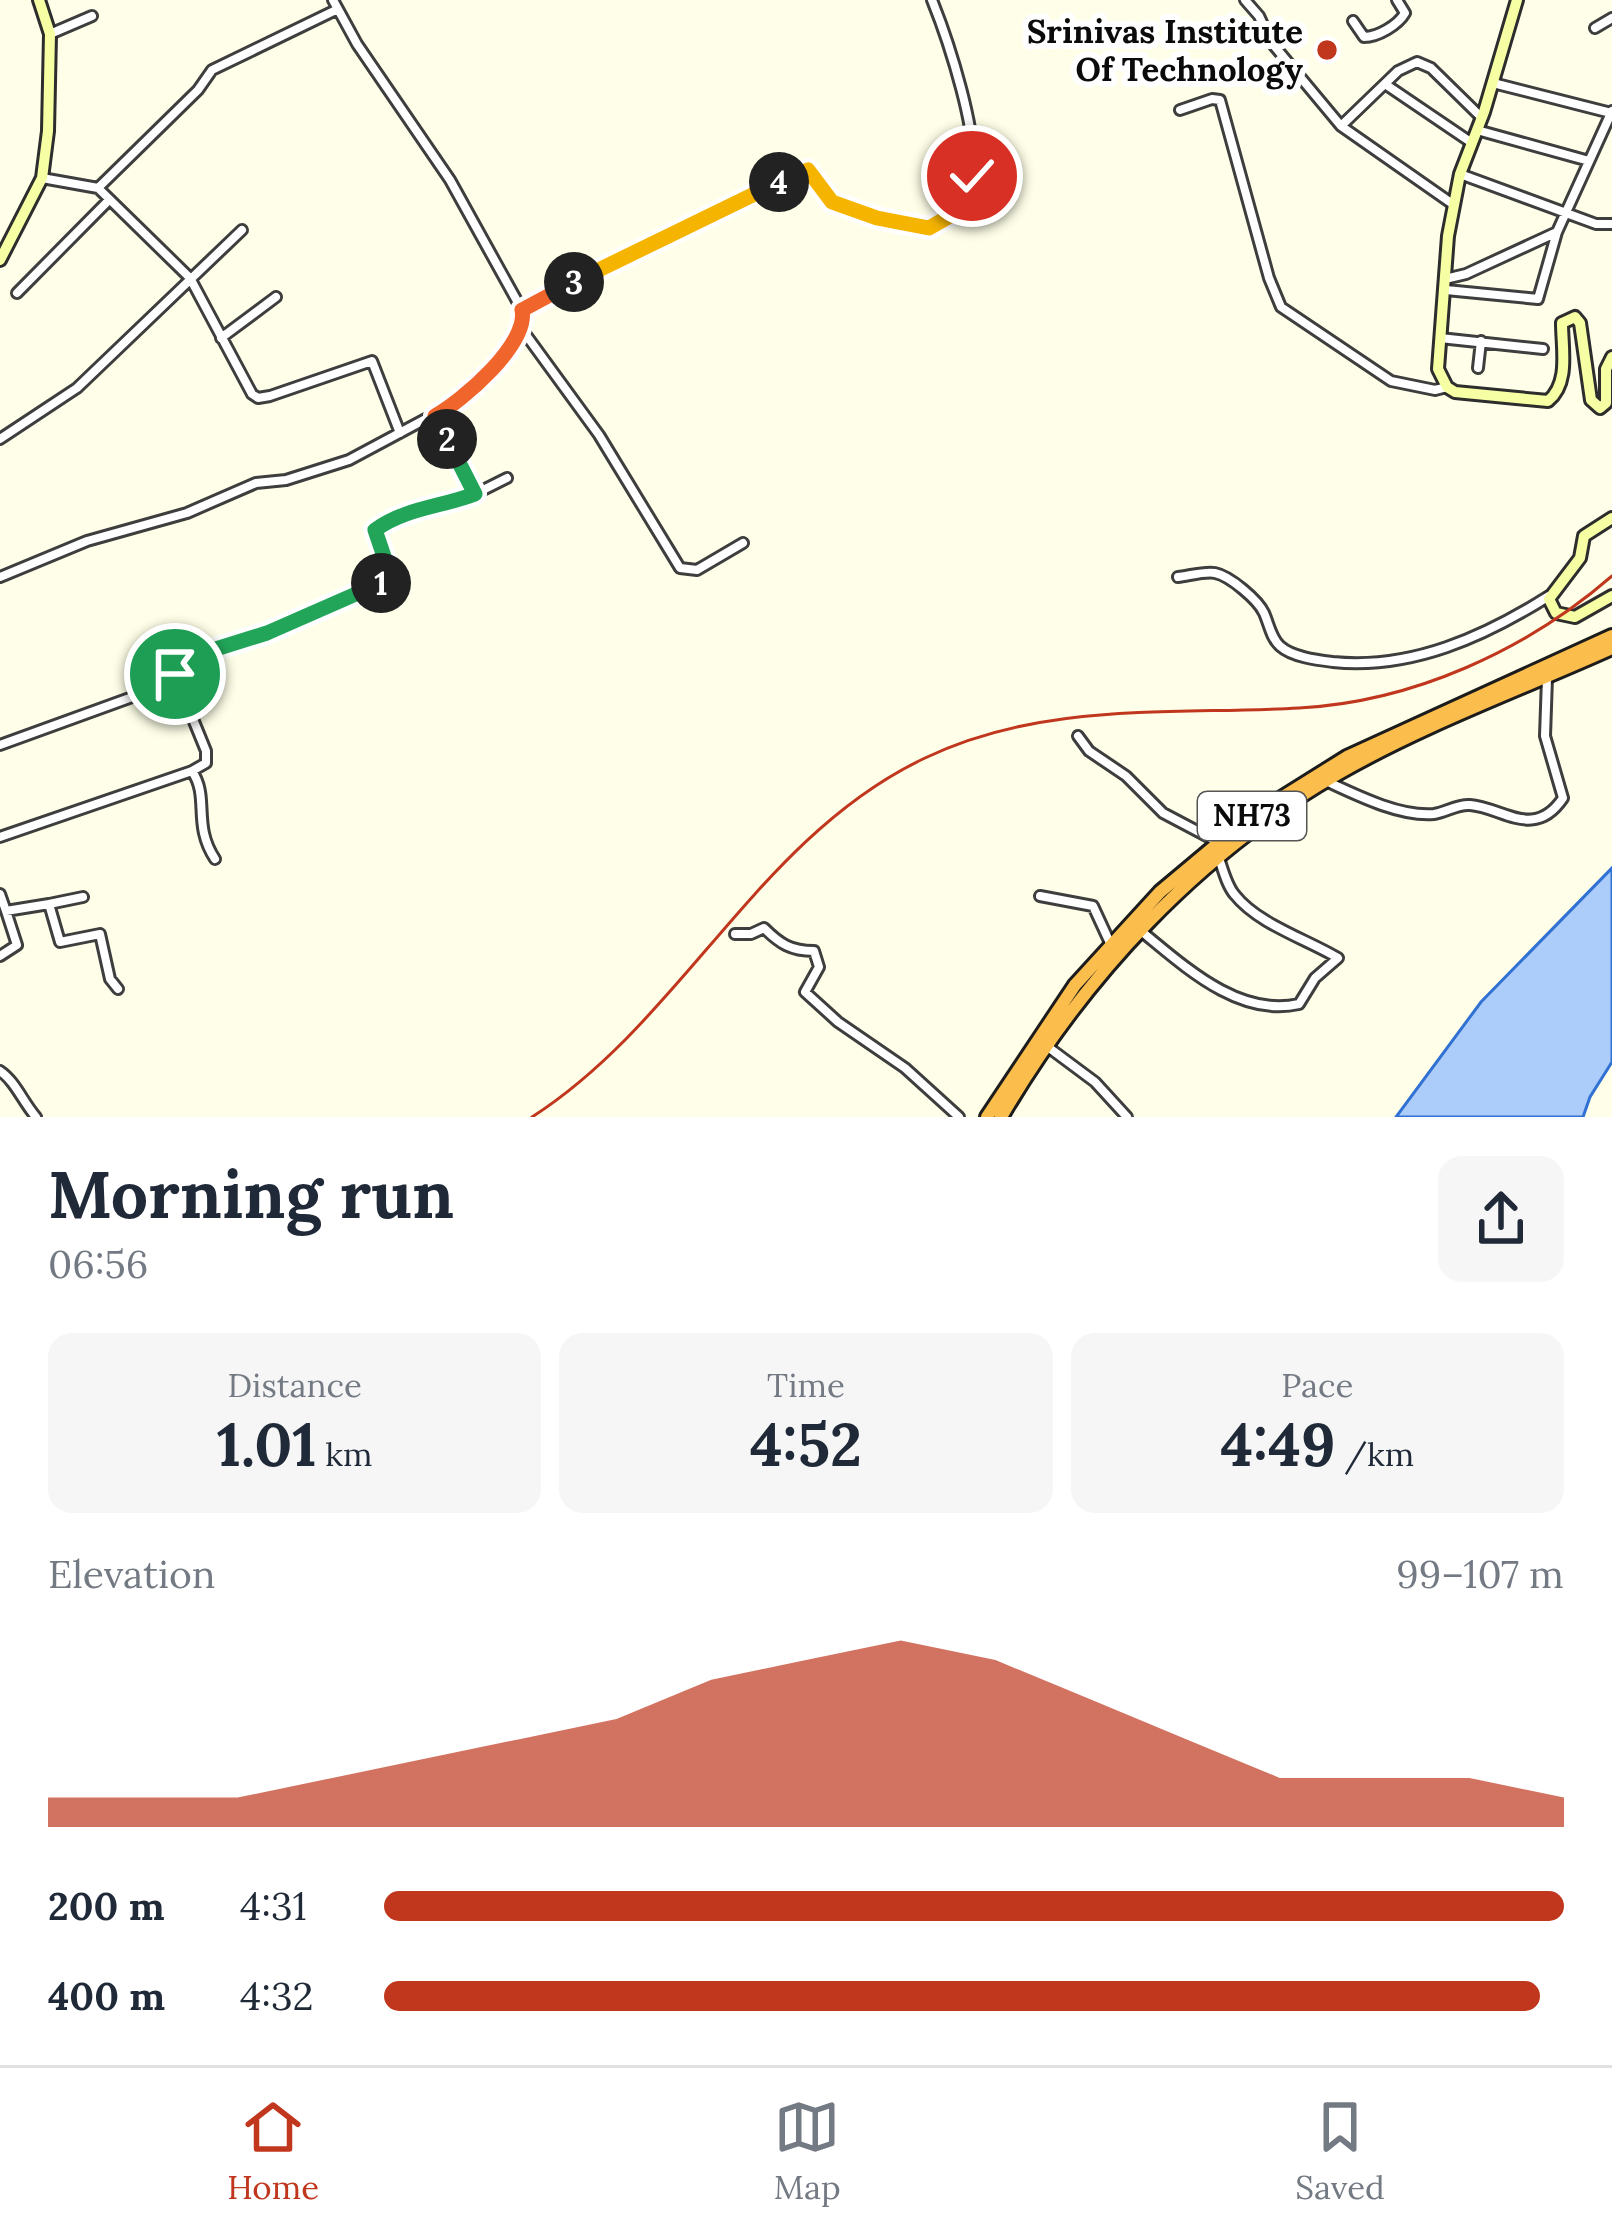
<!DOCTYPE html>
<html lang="en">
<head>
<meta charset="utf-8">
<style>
	body { margin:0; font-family:Lora,serif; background:#f6f6f7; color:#1f2937; height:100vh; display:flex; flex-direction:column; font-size:45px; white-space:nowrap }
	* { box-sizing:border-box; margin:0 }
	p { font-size:39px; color:#747a83 }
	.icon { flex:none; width:66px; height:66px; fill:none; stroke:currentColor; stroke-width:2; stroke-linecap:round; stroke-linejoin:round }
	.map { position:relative; height:1117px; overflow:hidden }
	.details { display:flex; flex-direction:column; background:#fff; flex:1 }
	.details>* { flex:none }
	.pin { position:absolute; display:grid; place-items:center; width:102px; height:102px; color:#fff; margin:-51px; border:6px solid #fff; border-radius:50%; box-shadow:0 3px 12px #0007 }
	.km { position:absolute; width:60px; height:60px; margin:-30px; border-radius:50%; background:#222; color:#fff; font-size:33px; line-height:60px; text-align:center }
	.round { display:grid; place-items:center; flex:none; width:126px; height:126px; border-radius:24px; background:#f6f6f7 }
	.head { display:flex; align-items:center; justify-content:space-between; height:204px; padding:0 48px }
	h1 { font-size:66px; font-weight:700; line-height:90px }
	.metrics { display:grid; grid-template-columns:repeat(3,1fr); gap:18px; height:204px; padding:12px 48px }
	.metrics div { display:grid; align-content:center; border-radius:24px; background:#f6f6f7; text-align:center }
	.metrics b { font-size:60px; font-weight:700 }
	.metrics small { font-size:33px; font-weight:400 }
	.metrics p { font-size:33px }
	.chart { height:336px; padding:24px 48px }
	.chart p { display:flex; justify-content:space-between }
	.chart svg { width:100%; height:216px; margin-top:12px; fill:#c0371e; opacity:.7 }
	ul { padding:0 48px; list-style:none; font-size:39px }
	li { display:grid; grid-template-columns:192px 144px 1fr; align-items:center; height:90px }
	li i { height:30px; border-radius:15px; background:#c0371e }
	.tabs { display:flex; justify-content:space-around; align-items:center; height:168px; border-top:3px solid #e0e1e3; background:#fff; font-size:33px; color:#747a83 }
	.tabs a { display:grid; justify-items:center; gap:6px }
	.tabs .on { color:#c0371e }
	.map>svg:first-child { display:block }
</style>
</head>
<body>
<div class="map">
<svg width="1612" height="1117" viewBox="0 0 1612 1117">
	<rect width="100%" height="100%" fill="#ffffe9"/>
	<path fill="#acccf9" stroke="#3071d3" stroke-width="3" d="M1612,868V1062L1590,1097L1583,1117H1396L1481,1002Z"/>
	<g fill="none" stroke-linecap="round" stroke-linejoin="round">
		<g stroke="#3e3e3e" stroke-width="14">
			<path id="street" d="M1245,0L1259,16L1271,42L1341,126L1454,205
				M1353,21L1364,37C1378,37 1398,25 1405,13L1397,0
				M1595,28L1612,18
				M50,34L92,16
				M1493,83L1611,113
				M1385,84L1472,143
				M1180,110L1212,99L1220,100L1269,278L1281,307L1391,381L1435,390L1447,387
				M1341,126L1398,71L1417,62L1431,68L1482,118
				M1477,130L1589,161
				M1460,174L1596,224H1612
				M42,178L98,188L190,278L252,394L258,398L270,396L372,361L400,433
				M98,188L198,90L212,70L338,9
				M1445,279L1466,274L1557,232
				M1446,290L1538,299L1557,232L1612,111
				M17,293L109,200
				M522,310C616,260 709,208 808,170L832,202L877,218L929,228C948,217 965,200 971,178C982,141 947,37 932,0
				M521,328L599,435L680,568L697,570L743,543
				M221,338L276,297
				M1440,338L1543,349
				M1478,368L1481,341
				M0,439L77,388L242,230
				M475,494L507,478
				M0,577L87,541L187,513L256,483L286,480L349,460L463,399C482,383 526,334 522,310L450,180L357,44L333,0
				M1178,577C1188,576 1205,571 1215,573C1230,576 1258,600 1264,613C1269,624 1271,638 1280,646C1292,657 1317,660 1333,662C1411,670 1484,637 1549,596
				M175,675L206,751V763L192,771
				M1078,736L1089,751L1126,776L1163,813L1218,842
				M0,745L146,692L165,683L187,658L267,633L386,580L390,574L375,530L399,514L475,494L435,416
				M1328,782C1358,796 1401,817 1434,814C1447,812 1457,804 1470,805C1502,807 1534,841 1563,798L1545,736L1547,678
				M0,837L192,771C210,798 192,824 215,859
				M0,894L6,911L49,904L60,942L100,934L110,979L118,989
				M1040,896L1093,906L1111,945
				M49,904L83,897
				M1141,931C1184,966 1239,1018 1299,1004L1315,978L1338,958C1306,939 1258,924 1235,895C1227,886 1223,870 1219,858
				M735,934H751L764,928C780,944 791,951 814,951L819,967L805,992L838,1022L905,1068L959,1117
				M0,956L17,945L6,911
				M1048,1047L1095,1082L1127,1117
				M0,1071C15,1081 23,1102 36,1117"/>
		</g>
		<g stroke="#2d2d2d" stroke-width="16">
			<path id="secondary" d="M1517,0L1484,112L1460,174L1448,236L1438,369L1447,387L1455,392L1548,401C1570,383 1562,349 1562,323L1575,317L1580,323L1591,400L1600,408L1606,403V369L1612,357
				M0,260L42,178L48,131L50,34L39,0
				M1612,518L1584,536L1580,558L1549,599L1556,613L1575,617L1612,596"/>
		</g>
		<g stroke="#1c1c1c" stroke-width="18">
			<path id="highway" d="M987,1117L1075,985L1160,892L1246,820L1347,757L1612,636
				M1001,1117C1083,977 1196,855 1337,774C1424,724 1521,689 1612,648"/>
		</g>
		<use href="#street" stroke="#fff" stroke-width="8"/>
		<use href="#secondary" stroke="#f7ffa4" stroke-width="10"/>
		<use href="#highway" stroke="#fbbe4c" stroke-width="12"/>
		<path stroke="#c0371e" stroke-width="3" d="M532,1117C684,1019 758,837 925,758C1044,701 1172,715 1299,708C1413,702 1527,650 1612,576"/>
	</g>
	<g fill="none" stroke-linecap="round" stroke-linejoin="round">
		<g stroke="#fff" stroke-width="24">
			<path id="split-1" d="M175,674L187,658L267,633L381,583"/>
		</g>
		<g stroke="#fff" stroke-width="24">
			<path id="split-2" d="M381,583L390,574L375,530C405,508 441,507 475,494L447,439"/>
		</g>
		<g stroke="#fff" stroke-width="24">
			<path id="split-3" d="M447,439L435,416C462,401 529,344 522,310L574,282"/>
		</g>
		<g stroke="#fff" stroke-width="24">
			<path id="split-4" d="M574,282L779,182"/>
		</g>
		<g stroke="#fff" stroke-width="24">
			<path id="split-5" d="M779,182L808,170L832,202L877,218L929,228L950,216L972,176"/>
		</g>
		<use href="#split-1" stroke="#22a559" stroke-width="15"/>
		<use href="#split-2" stroke="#22a559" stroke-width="15"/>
		<use href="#split-3" stroke="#f0652b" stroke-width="15"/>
		<use href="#split-4" stroke="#f5b400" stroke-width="15"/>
		<use href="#split-5" stroke="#f5b400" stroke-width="15"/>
	</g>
	<circle fill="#c0371e" stroke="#fff" stroke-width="4.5" cx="1327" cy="50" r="12"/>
	<g text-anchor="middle" stroke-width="12" stroke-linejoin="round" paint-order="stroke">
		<rect fill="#fff" stroke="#545454" stroke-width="3" x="1198" y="792" width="108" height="48" rx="9"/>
		<g font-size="30" font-weight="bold" fill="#0b0b0b">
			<text x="1252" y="826">NH73</text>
		</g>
		<g font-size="33" font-weight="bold" fill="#0b0b0b" stroke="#fff" text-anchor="end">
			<text x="1303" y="43">Srinivas Institute<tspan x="1303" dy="38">Of Technology</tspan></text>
		</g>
	</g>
</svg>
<div class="pin" style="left:175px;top:674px;background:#1e9e55"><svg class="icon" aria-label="arrive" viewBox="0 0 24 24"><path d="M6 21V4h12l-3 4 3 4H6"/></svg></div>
<div class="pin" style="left:972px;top:176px;background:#d93025"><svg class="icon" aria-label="check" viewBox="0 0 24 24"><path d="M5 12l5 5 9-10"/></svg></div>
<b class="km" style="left:381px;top:583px">1</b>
<b class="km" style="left:447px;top:439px">2</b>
<b class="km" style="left:574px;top:282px">3</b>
<b class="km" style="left:779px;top:182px">4</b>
</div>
<section class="details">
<div class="head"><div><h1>Morning run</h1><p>06:56</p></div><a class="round"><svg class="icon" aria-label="share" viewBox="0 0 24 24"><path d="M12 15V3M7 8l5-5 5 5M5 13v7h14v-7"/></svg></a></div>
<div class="metrics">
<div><p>Distance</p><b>1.01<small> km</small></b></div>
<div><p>Time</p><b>4:52</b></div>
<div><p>Pace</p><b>4:49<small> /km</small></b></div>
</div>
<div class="chart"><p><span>Elevation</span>99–107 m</p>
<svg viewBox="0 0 160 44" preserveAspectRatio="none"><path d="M0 44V38L10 38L20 38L30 34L40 30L50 26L60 22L70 14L80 10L90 6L100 10L110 18L120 26L130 34L140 34L150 34L160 38V44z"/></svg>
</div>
<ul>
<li><b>200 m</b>4:31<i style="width:100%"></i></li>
<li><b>400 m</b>4:32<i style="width:98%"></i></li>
</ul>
</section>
<nav class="tabs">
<a class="on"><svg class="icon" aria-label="home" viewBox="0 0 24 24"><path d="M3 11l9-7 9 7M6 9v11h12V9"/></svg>Home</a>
<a><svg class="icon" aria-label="map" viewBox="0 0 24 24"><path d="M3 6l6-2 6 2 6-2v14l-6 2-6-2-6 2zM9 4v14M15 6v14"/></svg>Map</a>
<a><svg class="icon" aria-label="saved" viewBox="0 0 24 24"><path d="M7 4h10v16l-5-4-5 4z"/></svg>Saved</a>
</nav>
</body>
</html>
